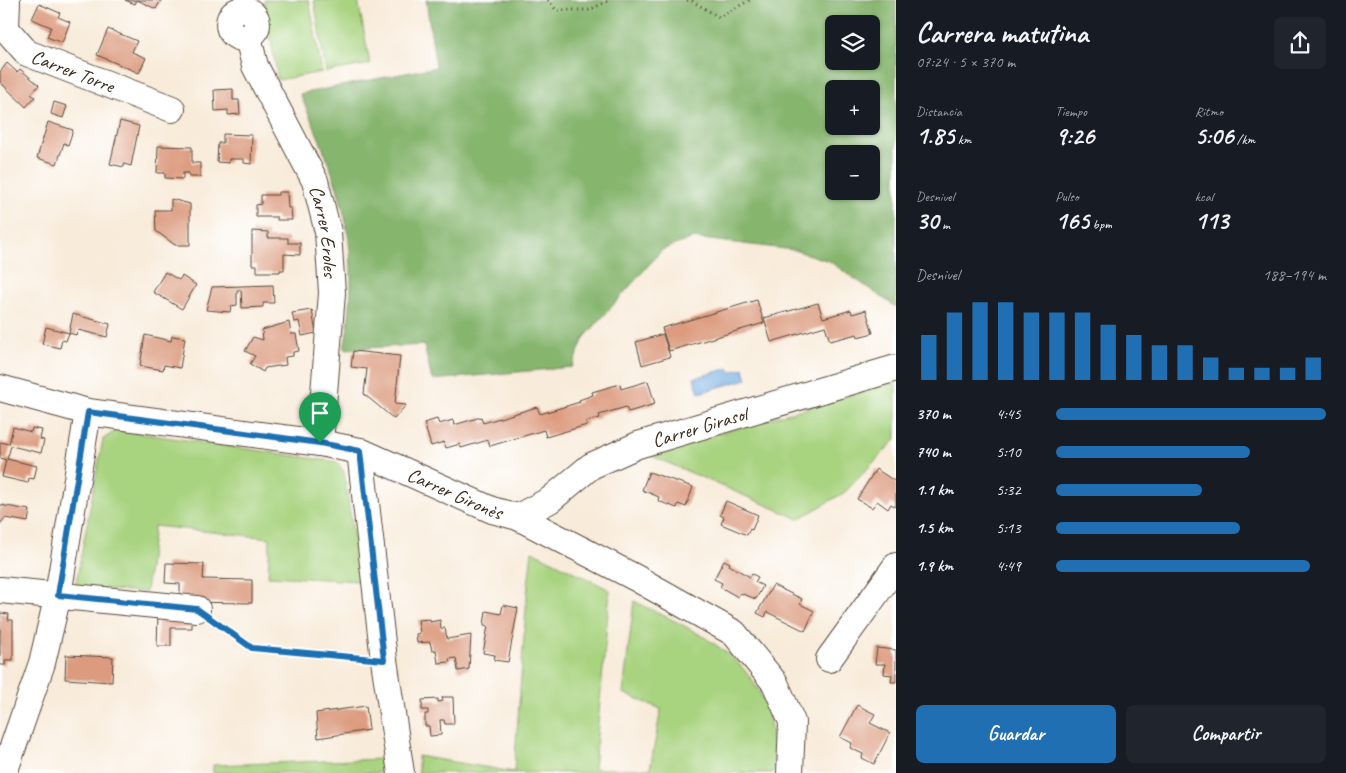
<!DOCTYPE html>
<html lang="es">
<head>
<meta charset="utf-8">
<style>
	body { margin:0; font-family:Caveat,sans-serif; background:#20242c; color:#f1f3f6; height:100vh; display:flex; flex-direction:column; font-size:19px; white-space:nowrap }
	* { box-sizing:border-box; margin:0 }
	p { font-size:16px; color:#9ea1a6 }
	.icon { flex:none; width:28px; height:28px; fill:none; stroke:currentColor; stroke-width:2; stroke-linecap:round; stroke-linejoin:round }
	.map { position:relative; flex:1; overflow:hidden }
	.drawer { display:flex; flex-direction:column; background:#171b24; width:450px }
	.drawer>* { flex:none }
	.buttons { position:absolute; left:825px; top:15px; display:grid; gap:10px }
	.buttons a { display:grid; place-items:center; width:55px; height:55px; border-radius:8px; background:#171b24; box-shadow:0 1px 4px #0004; font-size:25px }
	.pin { position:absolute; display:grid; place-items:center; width:42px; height:42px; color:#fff; margin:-51px -21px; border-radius:50% 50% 50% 0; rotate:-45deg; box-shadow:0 0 5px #0007 }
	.pin .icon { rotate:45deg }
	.round { display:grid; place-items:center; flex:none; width:52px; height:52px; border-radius:8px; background:#20242c }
	.head { display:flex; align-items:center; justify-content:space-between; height:85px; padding:0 20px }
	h1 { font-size:28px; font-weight:800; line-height:38px }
	.metrics { display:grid; grid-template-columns:repeat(3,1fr); gap:8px; height:85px; padding:5px 20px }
	.metrics div { display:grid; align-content:center }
	.metrics b { font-size:25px; font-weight:800 }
	.metrics small { font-size:14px; font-weight:400 }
	.metrics p { font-size:14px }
	.chart { height:140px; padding:10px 20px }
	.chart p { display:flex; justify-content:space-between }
	.chart svg { width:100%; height:90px; margin-top:5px; stroke:#1f6fb2; stroke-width:6 }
	.cta { display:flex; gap:10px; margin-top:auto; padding:10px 20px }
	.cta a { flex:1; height:58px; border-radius:8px; background:#1f6fb2; color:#fff; font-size:20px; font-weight:800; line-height:58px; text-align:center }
	.cta a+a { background:#20242c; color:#f1f3f6 }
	ul { padding:0 20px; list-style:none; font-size:16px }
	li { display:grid; grid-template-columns:80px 60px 1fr; align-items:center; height:38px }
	li i { height:12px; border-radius:6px; background:#1f6fb2 }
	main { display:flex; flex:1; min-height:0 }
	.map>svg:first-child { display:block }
</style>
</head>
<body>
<main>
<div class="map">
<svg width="896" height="773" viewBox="0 0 896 773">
	<rect width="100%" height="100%" fill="#fff"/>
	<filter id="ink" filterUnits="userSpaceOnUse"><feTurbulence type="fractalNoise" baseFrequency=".02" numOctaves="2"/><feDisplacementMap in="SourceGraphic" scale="10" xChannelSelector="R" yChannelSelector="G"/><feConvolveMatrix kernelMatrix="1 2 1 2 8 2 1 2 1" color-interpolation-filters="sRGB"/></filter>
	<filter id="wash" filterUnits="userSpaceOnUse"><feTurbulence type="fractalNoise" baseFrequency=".0096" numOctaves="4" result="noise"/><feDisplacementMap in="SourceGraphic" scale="20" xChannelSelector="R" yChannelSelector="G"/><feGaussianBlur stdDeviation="1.12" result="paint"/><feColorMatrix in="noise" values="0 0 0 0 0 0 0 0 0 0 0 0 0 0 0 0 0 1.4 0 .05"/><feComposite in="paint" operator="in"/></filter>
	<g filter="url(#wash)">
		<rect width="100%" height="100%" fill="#f8ebd9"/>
		<path fill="#a8d37f" stroke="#727e4e" d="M264,0H309L322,72L278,80Z
			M314,0H358L370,64L326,72Z
			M896,382V439L845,492L799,519L647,454Z
			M117,430L337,462L344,472L360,581L268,576L270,538L154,526L146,592L75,588L103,439Z
			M532,551L610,590L594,769H650L661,709L623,693L634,601C696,632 763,656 772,735C773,748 776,760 773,773H418V756L514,772L527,595Z
			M383,759V773H213V765Z"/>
		<path fill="#86b56e" stroke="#607046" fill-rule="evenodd" d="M426,0H896V307L829,261L794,250L693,238L662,250L584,338L572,367L432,380L424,345L344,349C352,309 354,263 346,223C337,178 318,135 300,94L436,67ZM834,24H871V61H834ZM834,89H871V126H834ZM834,154H871V191H834Z"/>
		<path fill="#6faae0" stroke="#556a7f" d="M729,368L731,372L744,368L747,379L699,393L694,378Z"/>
		<g id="blocks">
			<path fill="#dc9b7f" d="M125,0H161L156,9L137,0L135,4Z
				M39,4L60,13L58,17L70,22L62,43L47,37L51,27L32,19Z
				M108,29L137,41L132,52L146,58L139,73L97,55Z
				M7,63L17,72L20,69L39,85L31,94L35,97L26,107L0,82V72Z
				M233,89V100H239L240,114L228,115V110L215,111L214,90Z
				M54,102L67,106L63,118L51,114Z
				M120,121L139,126L131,166L124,164V167L110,164Z
				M48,122L73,130L68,145L64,143L57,164L37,158Z
				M223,134L252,135L251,164L244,163V159H229V163L217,162L218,143H223Z
				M158,146L192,147V163H200V177H189V173H183V179L165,178V173H157Z
				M278,192H287L288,208H291L292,220H277V217H256V205L261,204V195H278Z
				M171,199L190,204V245H175L156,231L155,210H171Z
				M252,231L268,232V238H288V243H300V255L284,254V270H280V272H257V265H252Z
				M165,272L179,280L182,276L196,285L182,309L153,292Z
				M273,285L274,303H263V307L242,308L241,290H237V305L231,306L230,312L206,310L212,287Z
				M757,300L764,323L669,351L662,328Z
				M818,303L823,318L851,310L852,314L866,310L873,333L858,337L857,334L830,341L825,326L771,342L764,318Z
				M312,310L316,333L302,336L299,321L294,322L292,313Z
				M73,314L110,324L107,337L78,330L76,335L69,333Z
				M289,322L291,334H296L299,351L293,352V356L285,357L286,365L265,368L263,372L250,364L255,356L245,351L253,337L263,340L262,330Z
				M46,327L69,333L66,341L62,340L60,348L42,344Z
				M663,334L670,357L642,365L636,342Z
				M145,335L171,341L172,336L185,338L180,368L164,365L163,370L140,366Z
				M353,351L400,356L395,404L406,405L394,419L364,394L367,369L351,367Z
				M648,381L655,404L628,412L626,407L599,415L600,418L586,422L587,425L546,437L544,430L490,446L488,440L461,448L460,444L446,448L444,442L431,446L424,423L437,419L439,424L453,420L454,425L481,417L483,423L537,407L540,414L580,402L579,400L593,395L592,392L620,384L621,389Z
				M13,427L31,432L32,428L42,430L40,439L44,440L41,453L11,446L9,453L7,459L37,466L34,479L29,478L28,483L2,477L6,460L0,458V442L9,444Z
				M876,469L896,482V507L891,504L888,509L877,501L872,508L857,499Z
				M649,472L693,487L686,507L678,504L677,508L658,501L659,497L642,490Z
				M726,501L758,515L752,530L750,529L747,535L721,524L724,517L720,515Z
				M0,505L30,510L28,522L5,518L0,524Z
				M724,560L730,563L729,565L750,577L752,574L758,577L755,582L763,586L756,599L740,593L738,597L720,587L722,583L714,579Z
				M166,563L204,564L203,579L252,580V603L180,602V584L165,583Z
				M773,585L802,599L800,604L814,611L805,631L767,612L765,617L757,613Z
				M503,605L518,608L508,662L494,660L495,655L483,653L488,626L484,625L486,611L501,614Z
				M0,613L9,614L8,620H13V660H5V665H0Z
				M158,613H192V628H171V646H157Z
				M430,619V622L440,620L441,629L445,628L447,639L471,635L469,669L458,671L456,658L449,659L450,662L438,663L436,650L432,651L430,642L417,643L416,634L420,633L418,620Z
				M877,648L896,650V682H891L892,675L884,674L885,664H875Z
				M66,655L113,657L112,682L65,679Z
				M442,697H453L454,724H445L444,720H440L441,735L430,736L429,726H425V714H428V710H422V700L438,699V702L443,701Z
				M857,705L875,714L870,723L890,733L874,764L862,758L863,754L850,748L852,743L840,737Z
				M366,706L369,730L318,738L316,713Z"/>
		</g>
	</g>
	<g filter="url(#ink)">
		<use href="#blocks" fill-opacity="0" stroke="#57473a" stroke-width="1"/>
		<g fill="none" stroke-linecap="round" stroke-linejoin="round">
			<g stroke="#57473a" stroke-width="28">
				<g id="minor">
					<path id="s1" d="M7,0L6,29L27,53L172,109"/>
					<circle cx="243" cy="24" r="14"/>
					<path id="s2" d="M248,37L255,66L315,181L328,232L332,293L320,443"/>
					<path id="s3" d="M0,388L88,412L320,443L360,451L492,510L518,517L636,578L734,633L775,683L792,722L790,773"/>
					<path d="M360,451L384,660L401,773"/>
					<path id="s4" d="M518,517L550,500L591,466L638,445L896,368"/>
					<path d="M0,590L197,609"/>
					<path d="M829,659L896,566"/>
					<path d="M4,773L42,663L58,595L88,412"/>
				</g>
			</g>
			<path stroke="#57473a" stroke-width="3" stroke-dasharray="1 4" stroke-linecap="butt" d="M548,0L556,10H589L610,0
				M687,0L692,1L719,17L750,0
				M214,621L252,649L361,658"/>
			<use href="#minor" stroke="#fff" stroke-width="26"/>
		</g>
	</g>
	<g fill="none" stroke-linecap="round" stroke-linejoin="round" filter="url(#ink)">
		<g stroke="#fff" stroke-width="10">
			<path id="route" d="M88,412L320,443L360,451L384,660L252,648L197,609L58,595Z"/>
		</g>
		<use href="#route" stroke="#1f6fb2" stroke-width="6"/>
	</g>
	<g text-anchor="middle" stroke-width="4" stroke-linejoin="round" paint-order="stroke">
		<g font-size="20" fill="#3b2a1e" stroke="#fff">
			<text dy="7" stroke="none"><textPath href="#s1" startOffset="110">Carrer Torre</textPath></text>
			<text dy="7" stroke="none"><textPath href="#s2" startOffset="211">Carrer Eroles</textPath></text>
			<text dy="7" stroke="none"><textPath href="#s4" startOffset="205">Carrer Girasol</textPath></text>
			<text dy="7" stroke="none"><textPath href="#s3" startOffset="470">Carrer Gironès</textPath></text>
		</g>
	</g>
</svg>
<div class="buttons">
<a><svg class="icon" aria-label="layers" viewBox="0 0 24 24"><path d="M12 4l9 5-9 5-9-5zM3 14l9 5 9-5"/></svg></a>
<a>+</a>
<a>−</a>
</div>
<div class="pin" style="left:320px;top:443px;background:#1e9e55"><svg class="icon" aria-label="arrive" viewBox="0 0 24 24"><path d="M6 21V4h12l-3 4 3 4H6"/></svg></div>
</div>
<section class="drawer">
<div class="head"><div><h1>Carrera matutina</h1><p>07:24 · 5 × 370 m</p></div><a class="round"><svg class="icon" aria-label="share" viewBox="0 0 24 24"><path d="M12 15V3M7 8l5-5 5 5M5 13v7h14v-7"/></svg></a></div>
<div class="metrics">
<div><p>Distancia</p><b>1.85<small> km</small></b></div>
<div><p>Tiempo</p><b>9:26</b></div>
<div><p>Ritmo</p><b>5:06<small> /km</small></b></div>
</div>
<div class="metrics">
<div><p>Desnivel</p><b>30<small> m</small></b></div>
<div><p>Pulso</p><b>165<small> bpm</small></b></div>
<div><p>kcal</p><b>113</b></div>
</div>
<div class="chart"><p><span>Desnivel</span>188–194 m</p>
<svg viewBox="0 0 160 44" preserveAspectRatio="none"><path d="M5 44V22M15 44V11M25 44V6M35 44V6M45 44V11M55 44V11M65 44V11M75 44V17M85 44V22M95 44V27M105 44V27M115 44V33M125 44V38M135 44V38M145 44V38M155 44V33"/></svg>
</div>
<ul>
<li><b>370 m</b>4:45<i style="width:100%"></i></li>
<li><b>740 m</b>5:10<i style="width:72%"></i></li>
<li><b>1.1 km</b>5:32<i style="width:54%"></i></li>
<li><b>1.5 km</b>5:13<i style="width:68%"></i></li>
<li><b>1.9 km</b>4:49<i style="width:94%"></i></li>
</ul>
<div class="cta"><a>Guardar</a><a>Compartir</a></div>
</section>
</main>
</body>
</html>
